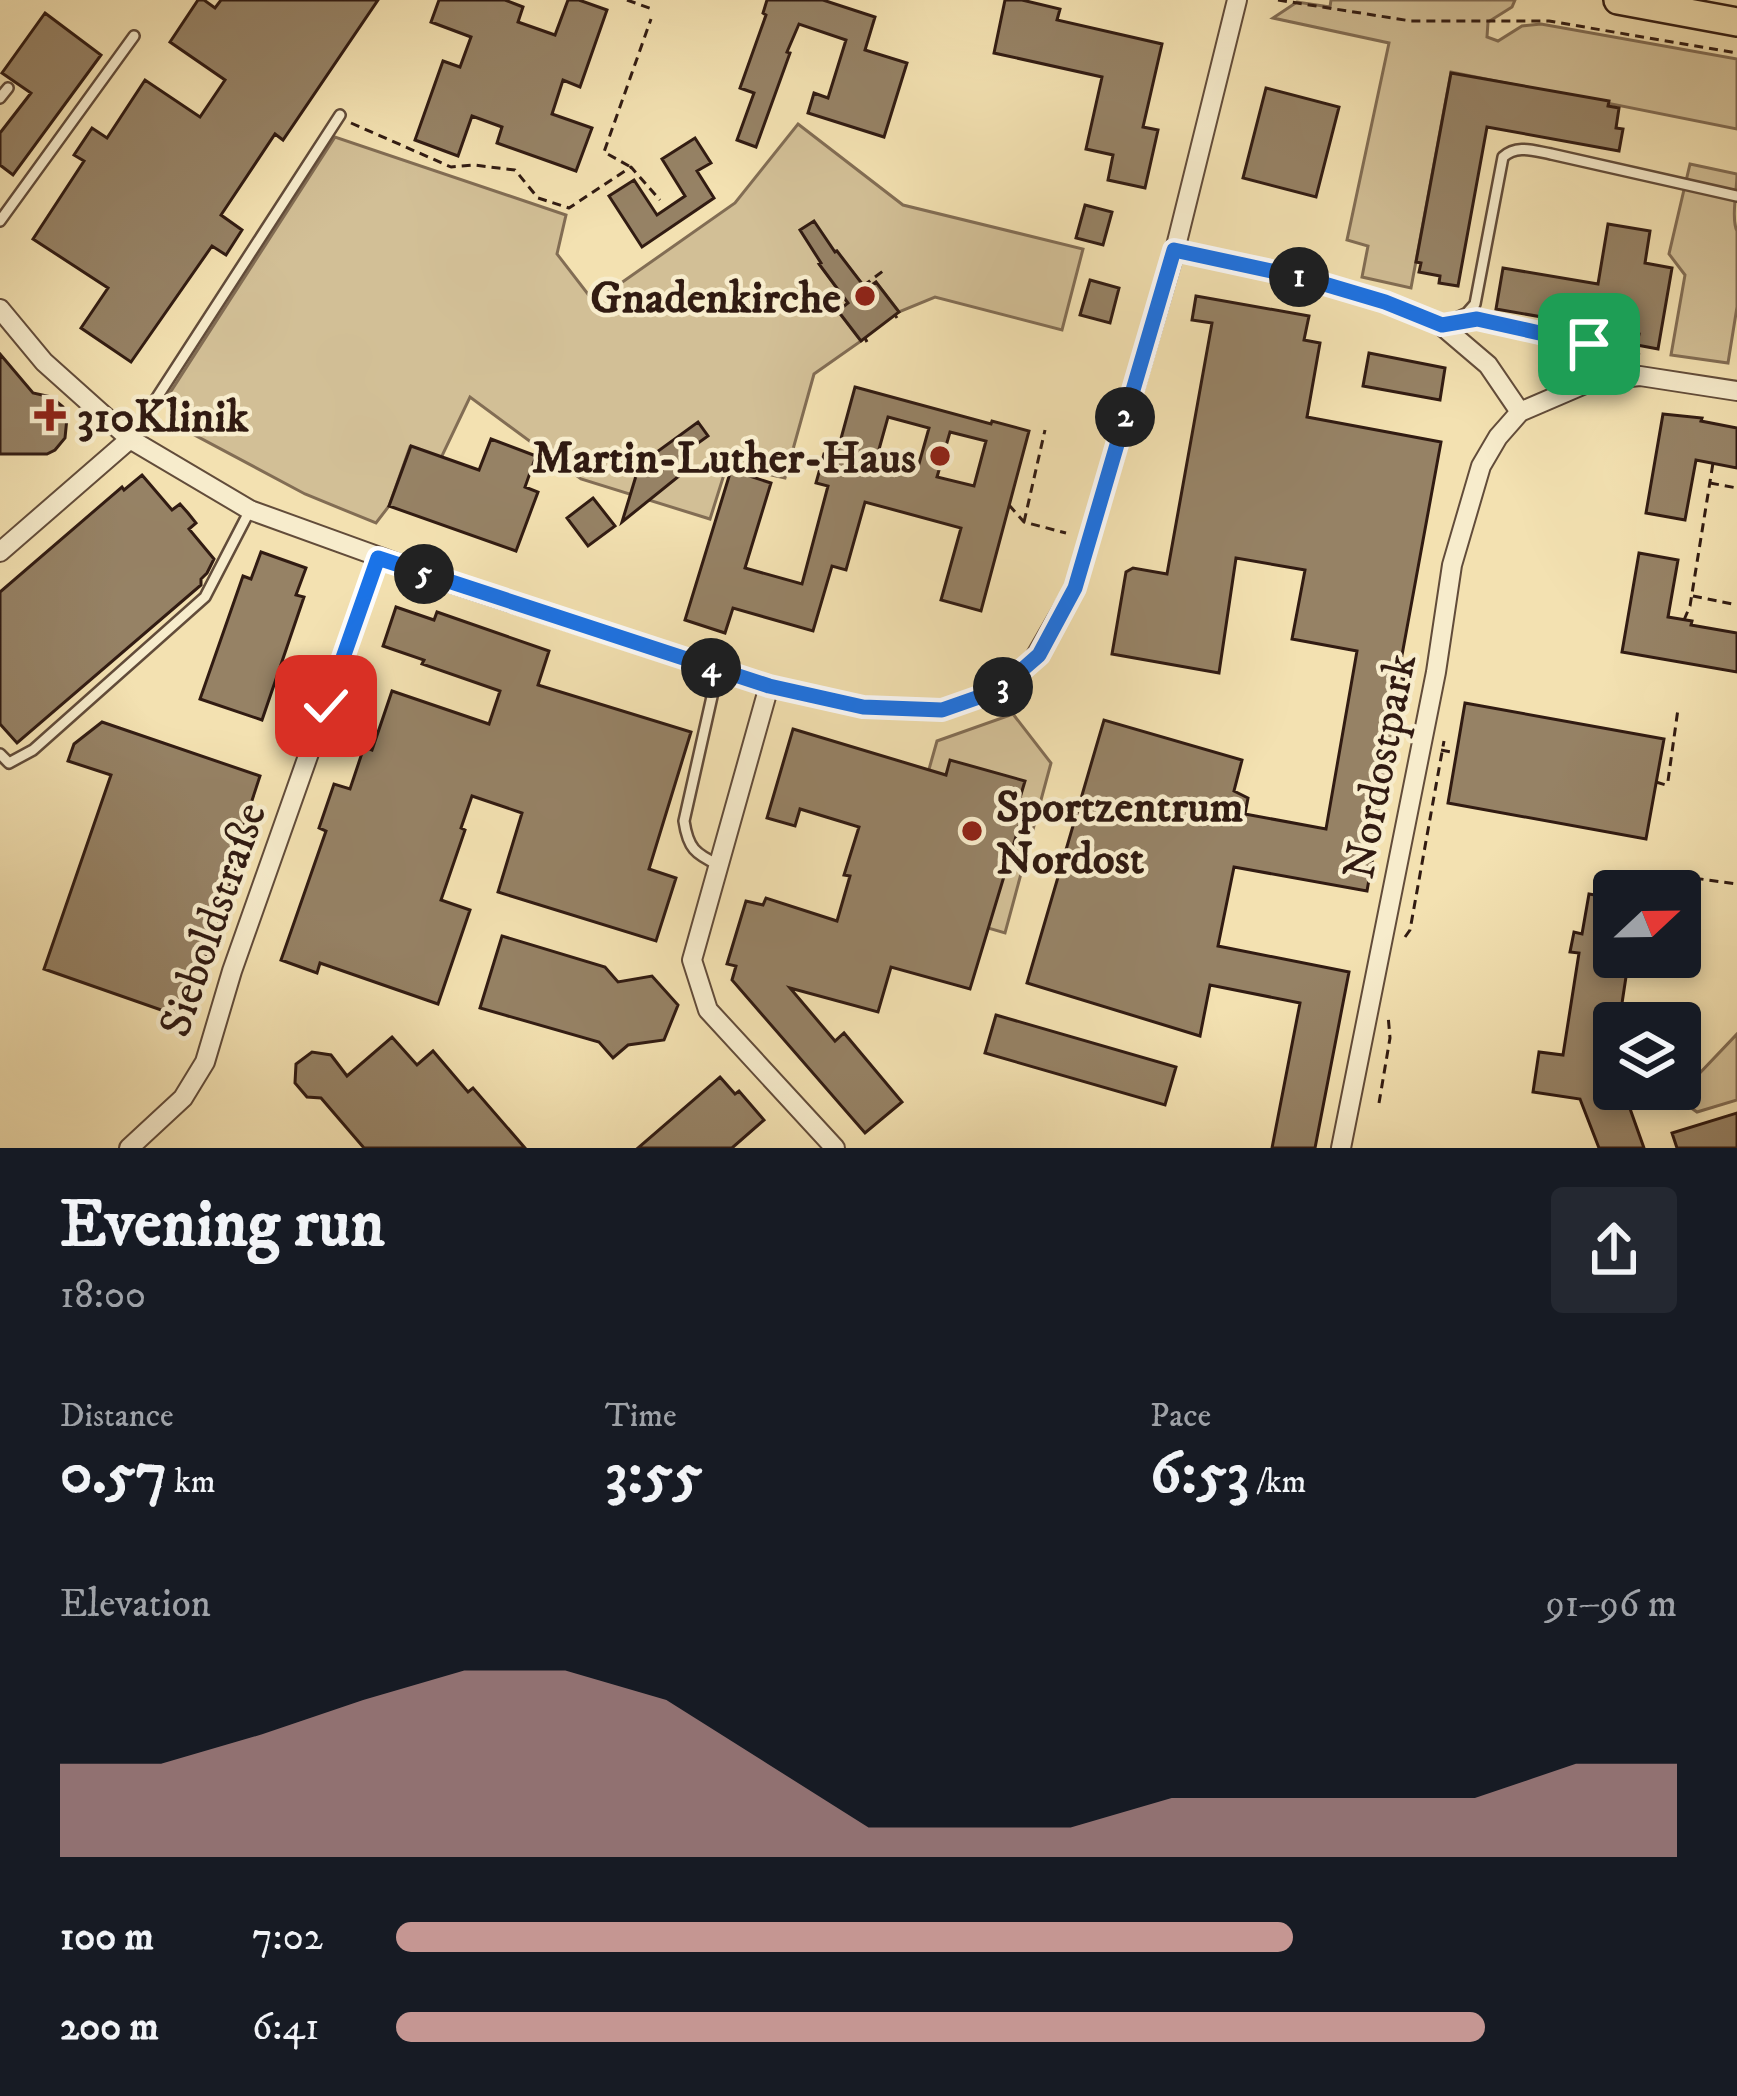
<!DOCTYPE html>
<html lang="en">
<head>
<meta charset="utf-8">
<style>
	body { margin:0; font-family:"IM FELL DW Pica",serif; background:#242831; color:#f1f3f6; height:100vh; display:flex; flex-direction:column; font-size:45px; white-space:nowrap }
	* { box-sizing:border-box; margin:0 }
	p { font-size:39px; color:#9ea1a6 }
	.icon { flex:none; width:66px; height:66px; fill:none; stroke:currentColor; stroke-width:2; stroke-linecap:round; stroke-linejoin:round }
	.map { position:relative; height:1148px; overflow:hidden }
	.side { display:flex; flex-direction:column; background:#171b24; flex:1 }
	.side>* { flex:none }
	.needle { width:78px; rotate:68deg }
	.tools { position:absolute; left:1593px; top:870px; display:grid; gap:24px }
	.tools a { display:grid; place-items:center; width:108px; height:108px; border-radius:12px; background:#171b24; box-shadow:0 6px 18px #0003; font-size:60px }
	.pin { position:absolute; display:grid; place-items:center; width:102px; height:102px; color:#fff; margin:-51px; border-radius:24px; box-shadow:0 6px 18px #0006 }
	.km { position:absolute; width:60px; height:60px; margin:-30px; border-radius:50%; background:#222; color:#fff; font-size:33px; line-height:60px; text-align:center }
	.round { display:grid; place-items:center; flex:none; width:126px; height:126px; border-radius:12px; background:#242831 }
	.headline { display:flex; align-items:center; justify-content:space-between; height:204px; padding:0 60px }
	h1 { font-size:66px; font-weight:700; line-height:90px }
	.metrics { display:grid; grid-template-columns:repeat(3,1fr); gap:18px; height:204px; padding:12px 60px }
	.metrics div { display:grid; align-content:center }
	.metrics b { font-size:60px; font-weight:700 }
	.metrics small { font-size:33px; font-weight:400 }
	.metrics p { font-size:33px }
	.chart { height:336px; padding:24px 60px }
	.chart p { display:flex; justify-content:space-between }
	.chart svg { width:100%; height:216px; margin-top:12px; fill:#c59692; opacity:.7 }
	ul { padding:0 60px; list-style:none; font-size:39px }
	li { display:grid; grid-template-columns:192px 144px 1fr; align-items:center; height:90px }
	li i { height:30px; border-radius:15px; background:#c59692 }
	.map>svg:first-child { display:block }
</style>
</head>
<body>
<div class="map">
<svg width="1737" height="1148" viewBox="0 0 1737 1148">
	<rect width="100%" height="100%" fill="#f3e1b1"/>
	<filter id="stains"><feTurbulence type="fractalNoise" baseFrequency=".00167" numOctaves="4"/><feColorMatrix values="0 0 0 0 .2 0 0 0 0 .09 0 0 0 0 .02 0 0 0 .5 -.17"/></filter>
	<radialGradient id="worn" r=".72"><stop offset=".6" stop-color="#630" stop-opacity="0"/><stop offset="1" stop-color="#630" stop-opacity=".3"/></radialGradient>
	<path fill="#d2bf96" stroke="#826d54" stroke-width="3" d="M1331,0H1515L1512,7L1488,22L1487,37L1498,41L1522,26L1541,24L1737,59V129L1451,72L1411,288L1362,277L1368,246L1347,240L1389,43L1273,18L1297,2L1330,7Z
		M798,124L903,205L1083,249L1062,330L935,297L899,312L876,282L866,289L836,251L820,265L848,303L838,311L861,341L814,374L785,478L727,465L710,519L581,479L470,397L441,458L410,447L389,506L376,523L305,494L174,424L181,410L166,399L335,137L566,215L557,254L594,302L735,203Z
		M1690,164L1737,174C1737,189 1731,219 1737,231V307L1728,363L1671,355L1685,275L1669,254Z
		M1013,714L1051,763L1005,933L892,900L937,741Z
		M1680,1028L1697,1076L1737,1034V1100L1697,1112L1684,1103L1677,1091L1660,1107L1632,1096L1633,1089H1680Z"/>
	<path fill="#968265" stroke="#311b12" stroke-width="3" fill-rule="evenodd" d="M198,0H204L215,8L221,0H378L283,140L275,134L221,215L242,230L226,255L212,246L131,362L81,328L108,288L33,239L84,161L74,155L92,128L107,138L145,80L200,117L225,80L170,42Z
		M439,0H505L523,7L518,22L555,35L568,0H579L607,10L580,87L563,80L552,114L592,128L576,171L497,143L502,127L472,116L458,156L415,140L443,61L460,67L471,37L431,22Z
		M767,0H823L875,17L865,50L907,63L884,137L808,113L814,93L828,98L846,40L799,24L787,52L790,53L756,147L737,140L754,93L740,88L766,15L763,13Z
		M1005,0H1022L1060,9L1057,20L1162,44L1143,127L1158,130L1145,188L1108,180L1113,155L1086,149L1102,77L994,53Z
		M45,13L101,55L13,175L0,165V133L31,93L2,73Z
		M1451,73L1609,101L1608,106L1619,108L1616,128L1623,129L1619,151L1487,127L1458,286L1439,283L1440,276L1419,272L1421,263L1416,262Z
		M1266,88L1339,107L1316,197L1243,178Z
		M695,138L711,163L697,171L714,198L642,247L609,196L634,180L657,215L685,196L662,159Z
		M1085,205L1112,212L1103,245L1076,238Z
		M814,221L835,252L837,251L866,289L876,282L899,312L861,341L838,311L848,303L819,264L821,263L800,230Z
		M1608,224L1650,231L1645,263L1672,268L1658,349L1637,345L1639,334L1496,309L1503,268L1598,284Z
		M1090,280L1119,288L1110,323L1080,315Z
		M1196,296L1309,316L1304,340L1320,343L1307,417L1441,442L1398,677L1404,678L1367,891L1234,867L1218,946L1349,972L1315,1148H1272L1300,1003L1210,985L1200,1036L1027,983L1104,720L1242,760L1234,791L1248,798L1245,814L1326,829L1357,651L1292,639L1305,570L1236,558L1219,673L1112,654L1126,572L1133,568L1167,574L1212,323L1192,320Z
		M1369,353L1445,368L1440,400L1363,386Z
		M0,354L33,393L51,397L63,407L67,418L65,438L55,450L47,454H0Z
		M855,387L991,424L992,421L1029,431L981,611L941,600L961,528L865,502L846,570L832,566L813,631L733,608L725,633L685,620L731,470L771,483L745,568L802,584L828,486L816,483L824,454L836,457ZM888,417L929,428L917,471L876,460ZM950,432L986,441L974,486L937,477Z
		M1663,414L1702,418L1701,421L1737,428V468L1696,460L1685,520L1646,513Z
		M698,422L708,436L680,456L689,468L622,522L636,476L632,470Z
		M491,439L536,456L525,487L538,492L516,551L389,506L411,446L479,470Z
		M142,475L172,510L180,504L188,513L196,523L189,529L214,559L207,573L201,579V585L17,743L0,724V592L122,487L124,490Z
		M593,498L615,526L588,546L567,518Z
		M261,552L306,568L296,595L304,597L262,720L200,699L243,576L251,579Z
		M1639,553L1678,560L1668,617L1692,621L1691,625L1737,633V672L1622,652Z
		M396,607L434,620L437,612L549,651L538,685L691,732L649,869L676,878L656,941L498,892L522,813L472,796L461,828L465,830L441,900L470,910L438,1004L320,963L317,973L281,960L326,831L319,828L334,784L350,789L364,747L372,750L392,691L489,724L500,691L422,664L424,660L383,646Z
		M1465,703L1664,739L1646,839L1448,803Z
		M102,722L260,776L239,840L245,842L184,1018L44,969L111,775L68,761L74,744Z
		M793,729L946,775L950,760L1025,781L1014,818L1021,820L970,989L891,967L878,1012L790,988L835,1041L844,1033L902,1102L865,1133L732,980L736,966L727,964L746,901L763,905L766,898L837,921L850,876L844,875L859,827L800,809L795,826L767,818Z
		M1589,894L1614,898V957H1629L1619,1023H1614V1035L1602,1034L1614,1066V1089H1623L1644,1148H1599L1580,1099L1533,1092L1539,1052L1563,1055L1579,953L1570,952L1574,932L1582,934Z
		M502,936L605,967L618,982L652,976L678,1005L664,1040L628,1045L613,1058L599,1042L480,1008Z
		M996,1015L1176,1067L1165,1105L985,1053Z
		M392,1037L417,1065L433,1051L468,1092L473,1088L525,1148H364L321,1098L307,1097L295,1083L296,1064L312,1052L331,1055L347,1076Z
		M720,1077L735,1094L739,1091L764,1120L732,1148H638Z
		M1737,1113V1148H1677L1672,1133Z"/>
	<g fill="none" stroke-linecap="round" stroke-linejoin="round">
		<g stroke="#624c3a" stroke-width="14">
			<path id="lane" d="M0,98L8,88
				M0,221L134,36
				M1441,325L1467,313L1475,304L1503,157C1517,144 1534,151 1551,154L1737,196
				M130,439L340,115
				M718,670L684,821C688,848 695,854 719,865
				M0,754L9,763L33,750L205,597L249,512"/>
		</g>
		<g stroke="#624c3a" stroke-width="22">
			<path id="street" d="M1175,250L1305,278L1385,302L1441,325L1488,365L1520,412
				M0,309L44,362L130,439L250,510L449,582L769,686L863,707L942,710L999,690L1034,659L1075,588L1175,250L1237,0
				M0,552L130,439
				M769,686L692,960L708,1010L835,1148
				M129,1148L183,1098L205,1062L232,971L378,558
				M1341,1148L1436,672L1452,565L1481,466L1498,437L1520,412L1592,381L1640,376L1737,391"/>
		</g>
		<g stroke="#311b12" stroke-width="32">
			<path id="primary" d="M1618,0L1737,22"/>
		</g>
		<path stroke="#311b12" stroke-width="3" stroke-dasharray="9 6" stroke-linecap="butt" d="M627,0L655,10
			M1278,0L1411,21H1549L1737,53
			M351,123L451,167L474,165L515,170L538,198L569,208L631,167L660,200
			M629,166L604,152L651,19
			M863,286L883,271
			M895,315L897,318
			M1481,320L1589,344L1590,361
			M865,338L867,342
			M1591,344L1640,355
			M1710,483L1737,488
			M1009,505L1024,522L1066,533
			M1024,522L1045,430
			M1693,596L1737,605
			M1684,620L1690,606L1713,463
			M345,717L348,718
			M1441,750L1457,753
			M1656,782L1666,785L1668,781L1678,709
			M1650,872L1737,884
			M1405,937L1410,930L1444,741
			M1379,1103L1390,1038L1388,1015"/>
		<use href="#lane" stroke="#f7eccc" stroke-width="9"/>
		<use href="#street" stroke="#f7eccc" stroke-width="18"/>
		<use href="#primary" stroke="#f3e1b1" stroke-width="27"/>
	</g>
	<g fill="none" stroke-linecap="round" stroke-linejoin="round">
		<g stroke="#fff" stroke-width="24">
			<path id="route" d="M326,706L378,558L769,686L863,707L942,710L999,690L1039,655L1075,588L1174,250L1304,278L1385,302L1442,325L1477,319L1589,344"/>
		</g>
		<use href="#route" stroke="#1a73e8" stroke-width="15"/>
	</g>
	<g fill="#8f2418" stroke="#f7eccc" stroke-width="4.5">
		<circle cx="865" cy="296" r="12"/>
		<path d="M44 397h12v12h12v12h-12v12h-12v-12h-12v-12h12z"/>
		<circle cx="940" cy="456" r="12"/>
		<circle cx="972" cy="831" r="12"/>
	</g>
	<g text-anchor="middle" stroke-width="9" stroke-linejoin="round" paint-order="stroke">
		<g font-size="45" font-weight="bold" fill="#311b12" stroke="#f7eccc" text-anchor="end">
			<text x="841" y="312">Gnadenkirche</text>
			<text x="77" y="431" text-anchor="start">310Klinik</text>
			<text x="916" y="472">Martin-Luther-Haus</text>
			<text x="996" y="821" text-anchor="start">Sportzentrum<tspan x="996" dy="52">Nordost</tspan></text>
		</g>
		<g font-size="45" fill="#311b12" stroke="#f7eccc">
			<text transform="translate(1378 766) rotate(-79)" y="16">Nordostpark</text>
			<text transform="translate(211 919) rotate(-71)" y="16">Sieboldstraße</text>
		</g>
	</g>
	<rect width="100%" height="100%" filter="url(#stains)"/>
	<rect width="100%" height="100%" fill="url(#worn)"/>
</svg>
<div class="tools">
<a><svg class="needle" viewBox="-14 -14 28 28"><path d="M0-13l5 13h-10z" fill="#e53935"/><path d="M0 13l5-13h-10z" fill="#9ea1a6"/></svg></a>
<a><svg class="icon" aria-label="layers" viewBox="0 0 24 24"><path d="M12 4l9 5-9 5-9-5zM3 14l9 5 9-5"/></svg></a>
</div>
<div class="pin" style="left:1589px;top:344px;background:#1e9e55"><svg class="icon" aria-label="arrive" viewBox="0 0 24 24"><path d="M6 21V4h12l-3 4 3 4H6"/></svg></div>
<div class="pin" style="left:326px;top:706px;background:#d93025"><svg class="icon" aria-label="check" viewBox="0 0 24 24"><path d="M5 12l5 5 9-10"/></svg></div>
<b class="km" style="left:1299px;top:277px">1</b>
<b class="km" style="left:1125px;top:417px">2</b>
<b class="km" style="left:1003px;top:687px">3</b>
<b class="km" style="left:711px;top:668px">4</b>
<b class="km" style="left:424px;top:574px">5</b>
</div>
<section class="side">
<div class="headline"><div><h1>Evening run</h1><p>18:00</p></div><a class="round"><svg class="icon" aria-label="share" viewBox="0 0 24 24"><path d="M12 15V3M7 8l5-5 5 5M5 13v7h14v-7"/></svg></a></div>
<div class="metrics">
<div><p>Distance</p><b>0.57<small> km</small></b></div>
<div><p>Time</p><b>3:55</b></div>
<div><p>Pace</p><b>6:53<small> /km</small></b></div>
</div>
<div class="chart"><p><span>Elevation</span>91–96 m</p>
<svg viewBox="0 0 160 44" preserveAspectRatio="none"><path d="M0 44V25L10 25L20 19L30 12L40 6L50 6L60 12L70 25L80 38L90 38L100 38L110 32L120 32L130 32L140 32L150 25L160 25V44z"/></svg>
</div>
<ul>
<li><b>100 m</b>7:02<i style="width:70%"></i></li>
<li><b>200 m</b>6:41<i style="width:85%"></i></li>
</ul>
</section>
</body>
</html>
